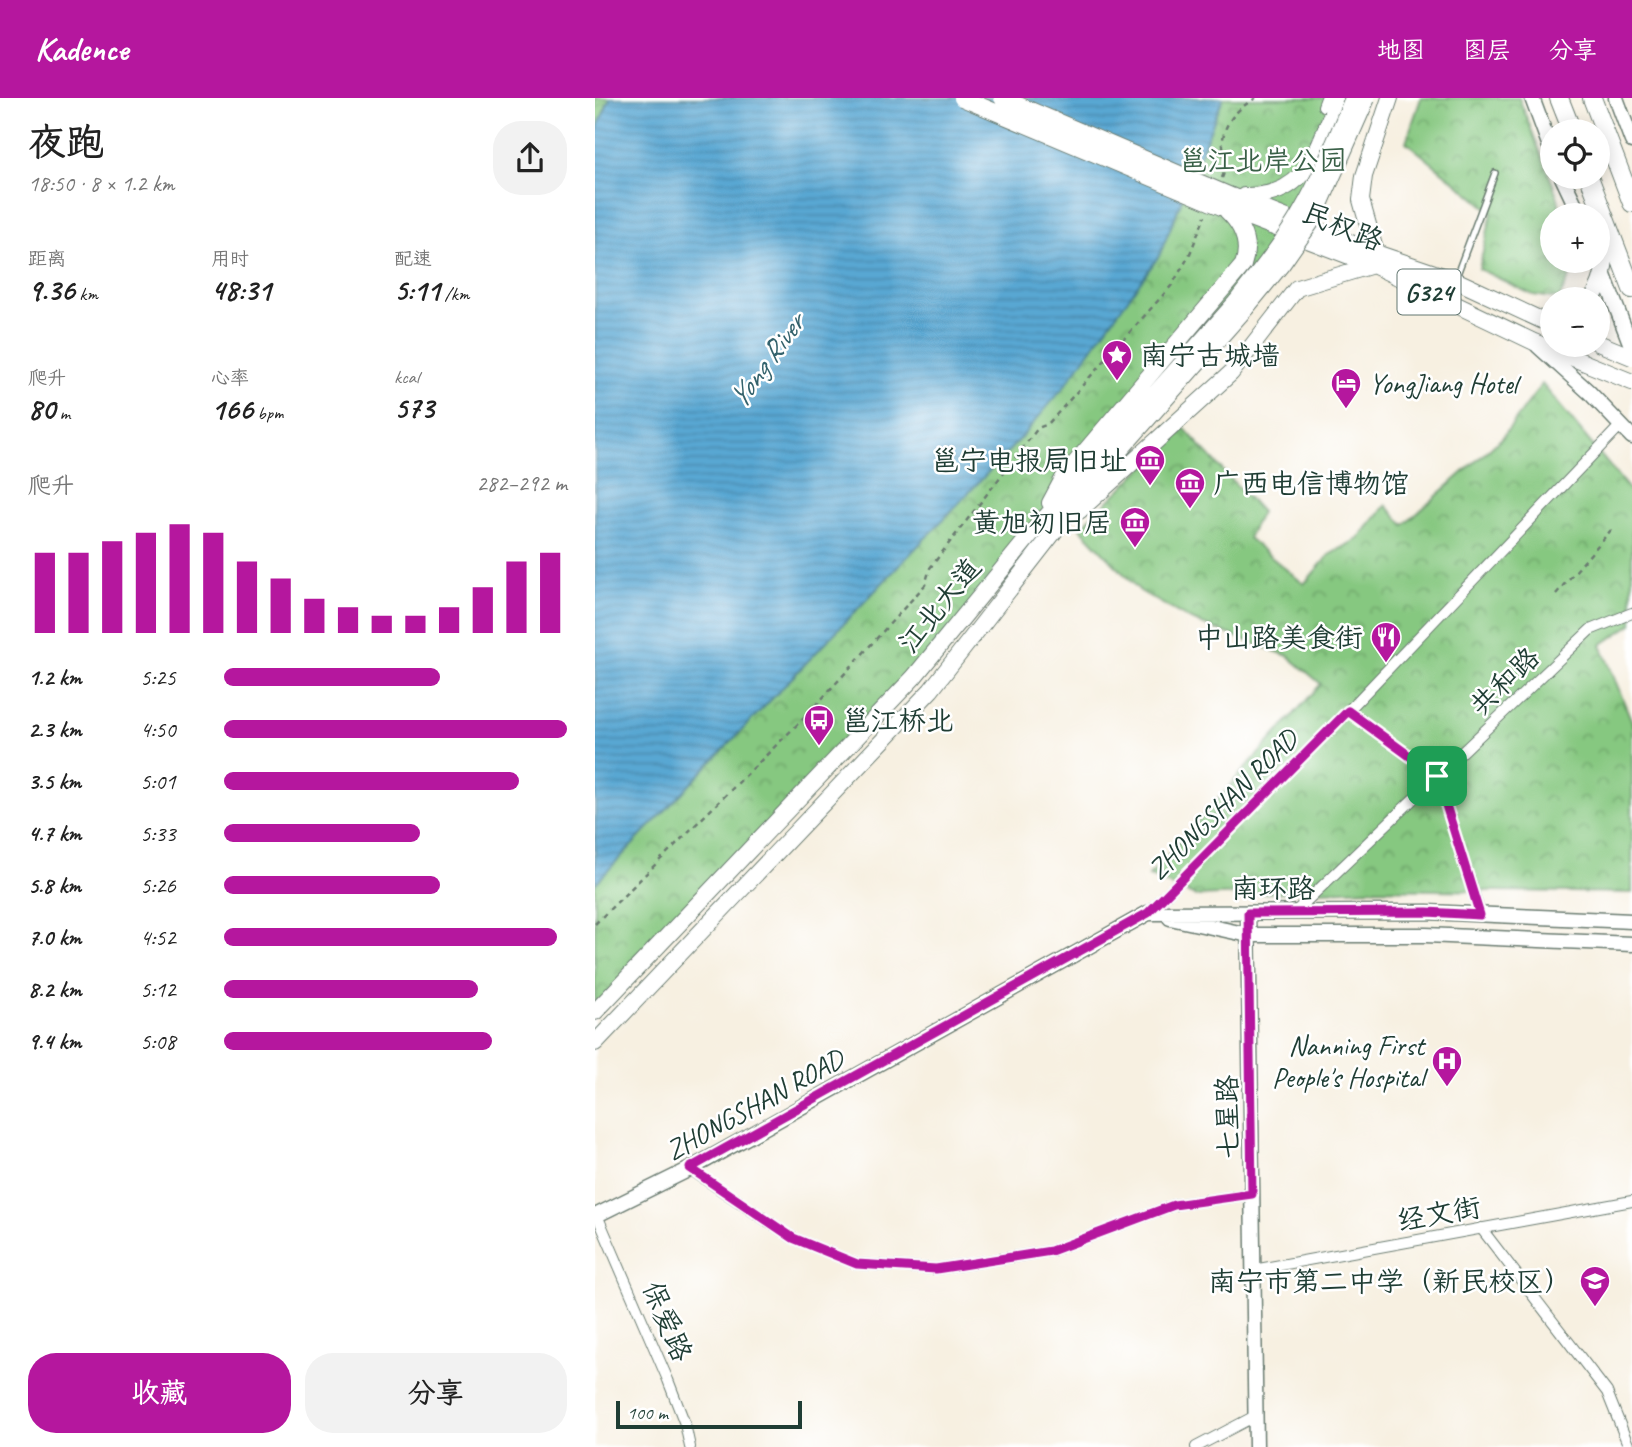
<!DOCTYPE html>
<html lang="zh">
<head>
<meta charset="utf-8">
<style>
	body { margin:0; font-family:Caveat,"LXGW WenKai TC",sans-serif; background:#f2f2f2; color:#222; height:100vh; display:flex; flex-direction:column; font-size:26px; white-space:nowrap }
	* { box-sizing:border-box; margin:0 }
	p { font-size:23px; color:#767676 }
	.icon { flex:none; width:38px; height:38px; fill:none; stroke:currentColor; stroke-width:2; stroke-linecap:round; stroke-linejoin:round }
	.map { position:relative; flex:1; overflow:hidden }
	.side { display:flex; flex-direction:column; background:#fff; width:595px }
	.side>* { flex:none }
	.controls { position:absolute; left:945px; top:21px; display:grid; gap:14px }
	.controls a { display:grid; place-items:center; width:70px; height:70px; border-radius:50%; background:#fff; box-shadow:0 4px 18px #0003; font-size:35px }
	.scale { position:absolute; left:21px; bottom:18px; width:186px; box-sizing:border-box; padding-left:7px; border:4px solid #1f3d34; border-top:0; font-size:19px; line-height:24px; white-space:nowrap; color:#1f3d34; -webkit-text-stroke:5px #fff; paint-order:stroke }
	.pin { position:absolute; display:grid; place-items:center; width:60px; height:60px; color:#fff; margin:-30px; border-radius:14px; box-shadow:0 4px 10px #0006 }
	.round { display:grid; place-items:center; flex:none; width:74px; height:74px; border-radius:28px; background:#f2f2f2 }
	.summary { display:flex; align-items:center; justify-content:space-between; height:119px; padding:0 28px }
	h1 { font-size:38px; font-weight:700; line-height:52px }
	.figures { display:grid; grid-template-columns:repeat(3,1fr); gap:10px; height:119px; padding:7px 28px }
	.figures div { display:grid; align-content:center }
	.figures b { font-size:30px; font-weight:700 }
	.figures small { font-size:19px; font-weight:400 }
	.figures p { font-size:19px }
	.chart { height:196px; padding:14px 28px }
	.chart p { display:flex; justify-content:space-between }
	.chart svg { width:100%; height:126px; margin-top:7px; stroke:#b5179e; stroke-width:6 }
	.action { display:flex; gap:14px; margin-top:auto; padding:14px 28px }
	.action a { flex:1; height:80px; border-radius:28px; background:#b5179e; color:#fff; font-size:28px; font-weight:700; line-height:80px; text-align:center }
	.action a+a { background:#f2f2f2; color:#222 }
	ul { padding:0 28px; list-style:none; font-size:23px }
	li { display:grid; grid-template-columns:112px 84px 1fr; align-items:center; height:52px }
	li i { height:18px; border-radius:9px; background:#b5179e }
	header { display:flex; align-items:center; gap:42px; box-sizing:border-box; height:98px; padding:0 35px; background:#b5179e; color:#fff }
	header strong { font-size:33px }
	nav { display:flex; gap:38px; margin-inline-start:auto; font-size:24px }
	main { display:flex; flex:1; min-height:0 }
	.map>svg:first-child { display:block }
</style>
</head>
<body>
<header>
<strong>Kadence</strong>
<nav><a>地图</a><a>图层</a><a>分享</a></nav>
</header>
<main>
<section class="side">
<div class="summary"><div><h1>夜跑</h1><p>18:50 · 8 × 1.2 km</p></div><a class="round"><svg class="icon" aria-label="share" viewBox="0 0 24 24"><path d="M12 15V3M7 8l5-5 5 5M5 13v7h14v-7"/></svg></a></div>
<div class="figures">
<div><p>距离</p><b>9.36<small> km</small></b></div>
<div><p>用时</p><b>48:31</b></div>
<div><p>配速</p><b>5:11<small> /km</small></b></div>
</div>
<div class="figures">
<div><p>爬升</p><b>80<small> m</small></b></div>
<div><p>心率</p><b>166<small> bpm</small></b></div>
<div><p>kcal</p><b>573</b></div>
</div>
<div class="chart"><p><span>爬升</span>282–292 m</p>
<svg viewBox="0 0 160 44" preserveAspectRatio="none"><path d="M5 44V16M15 44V16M25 44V12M35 44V9M45 44V6M55 44V9M65 44V19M75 44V25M85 44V32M95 44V35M105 44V38M115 44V38M125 44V35M135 44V28M145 44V19M155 44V16"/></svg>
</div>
<ul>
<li><b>1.2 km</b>5:25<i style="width:63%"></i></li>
<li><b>2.3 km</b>4:50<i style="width:100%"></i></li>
<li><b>3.5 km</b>5:01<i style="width:86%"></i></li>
<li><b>4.7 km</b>5:33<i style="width:57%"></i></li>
<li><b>5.8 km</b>5:26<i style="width:63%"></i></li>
<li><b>7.0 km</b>4:52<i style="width:97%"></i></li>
<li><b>8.2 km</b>5:12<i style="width:74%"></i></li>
<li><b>9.4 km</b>5:08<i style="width:78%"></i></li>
</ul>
<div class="action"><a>收藏</a><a>分享</a></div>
</section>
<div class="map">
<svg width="1037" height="1349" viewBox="0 0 1037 1349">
	<defs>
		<pattern id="park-crowns" width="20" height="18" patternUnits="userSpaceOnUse" patternTransform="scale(1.75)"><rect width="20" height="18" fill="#86c880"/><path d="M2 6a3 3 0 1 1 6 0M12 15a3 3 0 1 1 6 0" fill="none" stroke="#6da46a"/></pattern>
		<pattern id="water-rules" width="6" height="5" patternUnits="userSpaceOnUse" patternTransform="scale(1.75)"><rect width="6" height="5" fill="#59a7d3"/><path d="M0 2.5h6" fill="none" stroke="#4989ac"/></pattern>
	</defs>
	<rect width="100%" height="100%" fill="#fff"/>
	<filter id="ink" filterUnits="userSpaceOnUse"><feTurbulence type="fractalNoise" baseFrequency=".0143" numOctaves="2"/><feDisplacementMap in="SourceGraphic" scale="14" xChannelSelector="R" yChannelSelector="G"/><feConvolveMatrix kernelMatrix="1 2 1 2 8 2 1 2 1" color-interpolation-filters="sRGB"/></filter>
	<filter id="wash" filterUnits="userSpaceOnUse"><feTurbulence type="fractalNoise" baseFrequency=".00686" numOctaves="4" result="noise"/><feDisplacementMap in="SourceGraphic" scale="28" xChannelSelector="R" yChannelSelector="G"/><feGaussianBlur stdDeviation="1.57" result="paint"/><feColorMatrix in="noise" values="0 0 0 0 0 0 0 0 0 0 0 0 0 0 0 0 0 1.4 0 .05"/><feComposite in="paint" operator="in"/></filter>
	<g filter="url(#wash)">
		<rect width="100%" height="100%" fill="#f7f0e1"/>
		<path fill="url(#park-crowns)" stroke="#52825a" stroke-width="2" d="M0,0H15L0,36Z
			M628,0H758L705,116L319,579L0,914V786L423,343L564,158Z
			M826,0H924L963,100L966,117H957V163H974L976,176L964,201L938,197L884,171L897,114L811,44Z
			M947,286L1037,395V526L1006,547L1037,624V795L775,791L600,798L554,778L726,586L693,558L596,522L545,493L485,430L589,330L666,414L653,440L709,486L734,457L763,441L791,407L809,427L907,340Z"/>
		<path fill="url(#water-rules)" stroke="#3c7284" stroke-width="2" d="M15,0H628L564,158L466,293L423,343L0,786V36Z"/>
	</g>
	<g filter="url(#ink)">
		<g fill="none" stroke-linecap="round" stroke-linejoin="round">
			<g stroke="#6b7c71" stroke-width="8">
				<path id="lane" d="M861,179L900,75"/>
			</g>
			<g stroke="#6b7c71" stroke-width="12">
				<path id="street" d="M728,8L731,0
					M753,613L842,679L885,816
					M553,815L753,613L1026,327
					M699,815L995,532L1037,515
					M95,1071L198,1140L262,1166L341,1171L456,1153L579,1107L657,1096
					M2,1117L73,1282L90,1326L95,1349
					M886,1130L1012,1294L1034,1349
					M658,1172L1037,1103
					M601,1349L660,1318"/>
			</g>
			<g stroke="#6b7c71" stroke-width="17">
				<path id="secondary" d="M937,0L957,54
					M1021,0L1037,43
					M967,79L985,117
					M1007,172L1037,250
					M943,248L994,294L1037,339
					M653,815L661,1349
					M575,820L654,837H831L1037,846
					M0,1118L95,1071L553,815L832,814L1037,823"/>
			</g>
			<g stroke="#6b7c71" stroke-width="18">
				<path id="primary" d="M636,98L781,155L860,182L957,227
					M649,98C714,100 722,50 743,0
					M629,110L778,167L939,244L1037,284
					M781,155L766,102L769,78L795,0
					M997,201C1013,177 1011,152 1008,125
					M1003,245L1037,259
					M455,405L470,377L648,167C656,145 647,127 631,112
					M484,413L636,275L702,190L778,167
					M0,914L319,579L441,430L642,203
					M0,945L336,592L504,376L651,210"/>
			</g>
			<g stroke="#6b7c71" stroke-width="20">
				<path id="highway" d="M964,0L977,33
					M997,0L1037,105
					M994,79L1037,191"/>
			</g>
			<path stroke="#6b7c71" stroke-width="2.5" stroke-dasharray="5 5" stroke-linecap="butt" d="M627,80C633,65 629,63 628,48C626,26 644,9 661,0
				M961,496L1016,432
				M0,826L214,615L330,487L335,470L443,330L453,326L577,187L594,158L610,118"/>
			<use href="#lane" stroke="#fff" stroke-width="5"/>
			<use href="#street" stroke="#fff" stroke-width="10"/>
			<use href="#secondary" stroke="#fff" stroke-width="14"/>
			<use href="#primary" stroke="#fff" stroke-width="16"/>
			<use href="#highway" stroke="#fff" stroke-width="18"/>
			<g stroke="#6b7c71" stroke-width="18" stroke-linecap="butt">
				<path id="primary-bridge" d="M367,0L629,110
					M407,0L636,98
					M642,203C664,174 688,146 706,114C727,78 742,38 758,0
					M651,210L687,166L719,120L772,0"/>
			</g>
			<use href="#primary-bridge" stroke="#fff" stroke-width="16"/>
		</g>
	</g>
	<g fill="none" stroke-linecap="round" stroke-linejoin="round" filter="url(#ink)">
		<g stroke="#fff" stroke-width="14">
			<path id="route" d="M753,613L842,678L885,817L832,814L653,815L657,1096L579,1107L456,1153L341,1171L262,1166L198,1140L95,1070L553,815Z"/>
		</g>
		<use href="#route" stroke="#b5179e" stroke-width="9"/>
	</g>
	<defs>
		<g id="sight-pin" transform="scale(1.575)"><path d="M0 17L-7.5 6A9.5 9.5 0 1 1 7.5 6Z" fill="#b5179e" stroke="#fff"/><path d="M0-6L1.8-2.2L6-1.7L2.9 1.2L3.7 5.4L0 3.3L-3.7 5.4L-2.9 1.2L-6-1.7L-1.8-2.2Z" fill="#fff"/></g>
		<g id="hotel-pin" transform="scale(1.575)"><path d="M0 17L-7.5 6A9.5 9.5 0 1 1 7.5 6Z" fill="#b5179e" stroke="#fff"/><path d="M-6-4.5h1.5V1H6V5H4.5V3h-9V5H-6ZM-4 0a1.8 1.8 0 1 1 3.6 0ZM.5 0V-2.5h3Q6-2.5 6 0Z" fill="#fff"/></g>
		<g id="museum-pin" transform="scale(1.575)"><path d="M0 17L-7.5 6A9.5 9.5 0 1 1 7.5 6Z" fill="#b5179e" stroke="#fff"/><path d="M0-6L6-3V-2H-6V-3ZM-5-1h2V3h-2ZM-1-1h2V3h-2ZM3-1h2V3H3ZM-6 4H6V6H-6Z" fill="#fff"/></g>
		<g id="restaurant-pin" transform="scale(1.575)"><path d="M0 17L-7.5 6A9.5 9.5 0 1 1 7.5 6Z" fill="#b5179e" stroke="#fff"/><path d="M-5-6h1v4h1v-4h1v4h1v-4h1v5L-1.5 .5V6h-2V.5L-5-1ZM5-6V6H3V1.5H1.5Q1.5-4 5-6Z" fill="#fff"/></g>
		<g id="bus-pin" transform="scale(1.575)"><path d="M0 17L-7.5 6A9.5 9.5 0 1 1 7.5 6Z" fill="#b5179e" stroke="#fff"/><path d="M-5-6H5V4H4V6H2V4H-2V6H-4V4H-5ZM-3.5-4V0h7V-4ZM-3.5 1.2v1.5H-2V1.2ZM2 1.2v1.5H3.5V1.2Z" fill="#fff"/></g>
		<g id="hospital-pin" transform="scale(1.575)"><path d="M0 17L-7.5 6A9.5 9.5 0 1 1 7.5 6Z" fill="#b5179e" stroke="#fff"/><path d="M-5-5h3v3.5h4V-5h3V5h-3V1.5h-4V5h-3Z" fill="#fff"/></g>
		<g id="school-pin" transform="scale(1.575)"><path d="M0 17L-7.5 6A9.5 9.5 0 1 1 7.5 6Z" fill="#b5179e" stroke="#fff"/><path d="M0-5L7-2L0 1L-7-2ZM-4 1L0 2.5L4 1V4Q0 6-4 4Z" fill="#fff"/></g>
	</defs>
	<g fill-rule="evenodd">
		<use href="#sight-pin" x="522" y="257"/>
		<use href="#hotel-pin" x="751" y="285"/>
		<use href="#museum-pin" x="555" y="362"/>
		<use href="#museum-pin" x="595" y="385"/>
		<use href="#museum-pin" x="540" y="424"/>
		<use href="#restaurant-pin" x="791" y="539"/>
		<use href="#bus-pin" x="224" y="622"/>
		<use href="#hospital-pin" x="852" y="963"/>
		<use href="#school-pin" x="1000" y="1183"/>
	</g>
	<g text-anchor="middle" stroke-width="5" stroke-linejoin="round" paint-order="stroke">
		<rect fill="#fff" stroke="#627771" stroke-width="2" x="802.5" y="171.5" width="63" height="45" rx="5"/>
		<g font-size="26" font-weight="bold" fill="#1f3d34">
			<text x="834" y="203">G324</text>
		</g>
		<g font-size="28" fill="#396047" stroke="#fff">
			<text x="668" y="72">邕江北岸公园</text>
		</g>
		<g font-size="28" fill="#1f3d34" stroke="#fff">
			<text transform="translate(748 128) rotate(22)" y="10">民权路</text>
			<text transform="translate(344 507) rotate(-51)" y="10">江北大道</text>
			<text transform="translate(909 583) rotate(-44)" y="10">共和路</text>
			<text transform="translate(627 706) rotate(-45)" y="10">ZHONGSHAN ROAD</text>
			<text x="678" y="800">南环路</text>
			<text transform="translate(159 1006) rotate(-29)" y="10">ZHONGSHAN ROAD</text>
			<text transform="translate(632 1019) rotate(-91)" y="10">七星路</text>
			<text transform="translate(844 1115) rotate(-10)" y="10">经文街</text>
			<text transform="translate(73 1223) rotate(67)" y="10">保爱路</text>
		</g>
		<g font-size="28" fill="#1f3d34" stroke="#fff" text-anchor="end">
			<text x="545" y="267" text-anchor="start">南宁古城墙</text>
			<text x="774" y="295" text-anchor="start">YongJiang Hotel</text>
			<text x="532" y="372">邕宁电报局旧址</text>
			<text x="618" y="395" text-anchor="start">广西电信博物馆</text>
			<text x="517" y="434">黄旭初旧居</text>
			<text x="768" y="549">中山路美食街</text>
			<text x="247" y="632" text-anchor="start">邕江桥北</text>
			<text x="829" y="957">Nanning First<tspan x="829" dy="32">People's Hospital</tspan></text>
			<text x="977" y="1193">南宁市第二中学（新民校区）</text>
		</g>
		<g font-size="30" font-style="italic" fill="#33626c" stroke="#fff">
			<text transform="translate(171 263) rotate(-54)" y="10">Yong River</text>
		</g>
	</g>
</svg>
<div class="controls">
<a><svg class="icon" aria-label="locate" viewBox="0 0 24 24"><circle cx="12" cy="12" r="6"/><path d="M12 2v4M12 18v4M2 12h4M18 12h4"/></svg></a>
<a>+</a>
<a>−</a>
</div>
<div class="scale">100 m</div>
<div class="pin" style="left:842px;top:678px;background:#1e9e55"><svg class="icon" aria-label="arrive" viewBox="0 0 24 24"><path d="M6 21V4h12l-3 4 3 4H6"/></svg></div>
</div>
</main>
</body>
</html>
